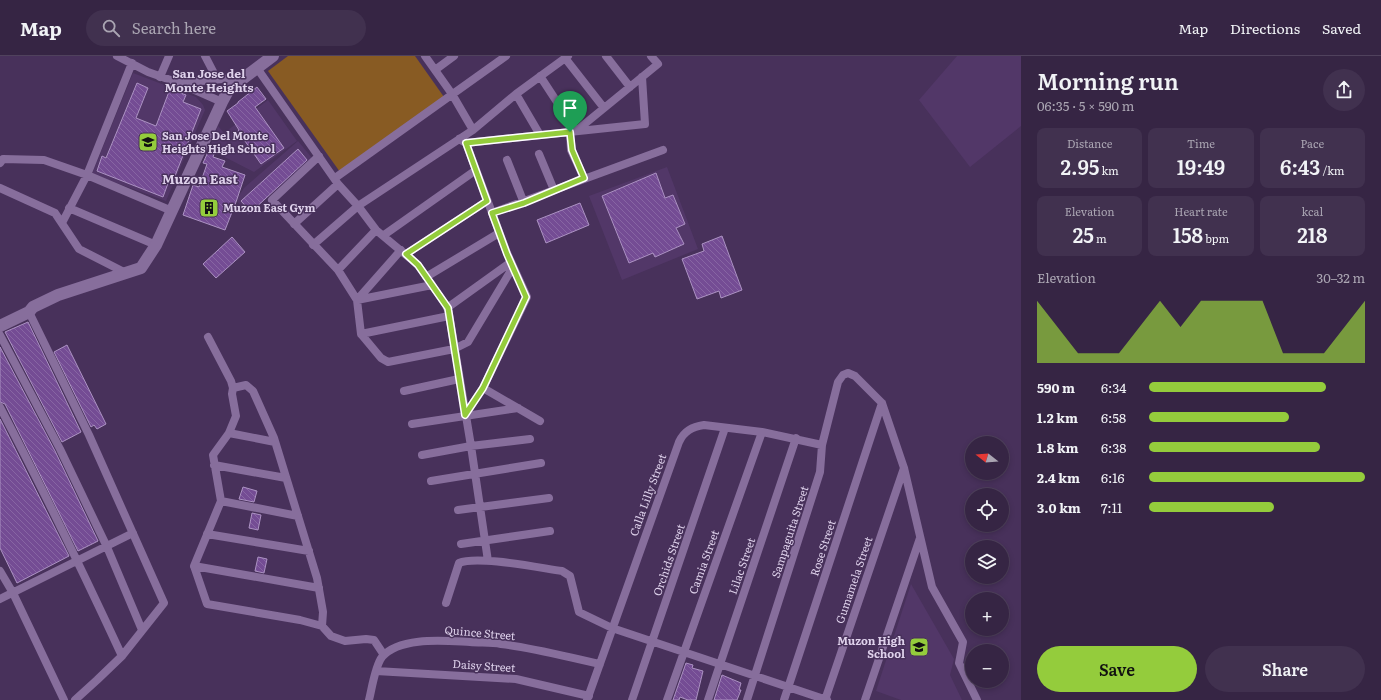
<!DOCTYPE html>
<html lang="en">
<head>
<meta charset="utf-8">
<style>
	body { margin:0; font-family:Literata,serif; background:#41314f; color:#f1f3f6; height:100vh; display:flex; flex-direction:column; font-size:15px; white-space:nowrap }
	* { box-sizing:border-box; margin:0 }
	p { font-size:13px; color:#aaa5b2 }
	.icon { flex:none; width:22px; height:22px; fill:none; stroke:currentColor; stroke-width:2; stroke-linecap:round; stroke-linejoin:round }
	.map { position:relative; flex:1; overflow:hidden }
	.details { display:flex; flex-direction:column; background:#362544; width:360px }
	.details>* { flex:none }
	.needle { width:26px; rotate:287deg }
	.tools { position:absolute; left:965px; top:380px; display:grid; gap:8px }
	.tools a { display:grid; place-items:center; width:44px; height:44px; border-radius:50%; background:#362544; box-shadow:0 2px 6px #0003,0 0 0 1px #50425d; font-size:20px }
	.pin { position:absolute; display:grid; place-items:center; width:34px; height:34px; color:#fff; margin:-41px -17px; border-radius:50% 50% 50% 0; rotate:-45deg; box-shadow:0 0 4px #0007 }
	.pin .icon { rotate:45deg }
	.round { display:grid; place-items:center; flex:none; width:42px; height:42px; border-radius:21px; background:#41314f }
	.headline { display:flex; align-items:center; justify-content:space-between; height:68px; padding:0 16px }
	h1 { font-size:22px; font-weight:600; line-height:30px }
	.metrics { display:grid; grid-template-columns:repeat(3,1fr); gap:6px; height:68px; padding:4px 16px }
	.metrics div { display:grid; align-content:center; border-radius:8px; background:#41314f; text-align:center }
	.metrics b { font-size:20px; font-weight:600 }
	.metrics small { font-size:11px; font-weight:400 }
	.metrics p { font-size:11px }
	.chart { height:112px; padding:8px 16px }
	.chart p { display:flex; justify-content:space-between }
	.chart svg { width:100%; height:72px; margin-top:4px; fill:#94cc3c; opacity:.7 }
	.cta { display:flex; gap:8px; margin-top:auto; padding:8px 16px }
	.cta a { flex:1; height:46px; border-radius:24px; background:#94cc3c; color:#111; font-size:16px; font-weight:600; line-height:46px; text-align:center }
	.cta a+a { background:#41314f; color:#f1f3f6 }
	ul { padding:0 16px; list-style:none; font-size:13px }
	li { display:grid; grid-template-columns:64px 48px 1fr; align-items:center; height:30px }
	li i { height:10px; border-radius:5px; background:#94cc3c }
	header { display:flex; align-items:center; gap:24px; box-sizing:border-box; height:56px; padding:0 20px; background:#362544; border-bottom:1px solid #50425d }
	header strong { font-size:19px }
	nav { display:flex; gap:22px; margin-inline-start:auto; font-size:14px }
	.search { width:280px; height:36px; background:#41314f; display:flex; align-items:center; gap:10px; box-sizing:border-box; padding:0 14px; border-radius:22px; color:#aaa5b2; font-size:15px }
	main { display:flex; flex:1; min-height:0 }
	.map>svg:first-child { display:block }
</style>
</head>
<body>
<header>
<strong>Map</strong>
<div class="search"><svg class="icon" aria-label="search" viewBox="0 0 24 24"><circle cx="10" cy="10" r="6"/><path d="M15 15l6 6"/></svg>Search here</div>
<nav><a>Map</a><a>Directions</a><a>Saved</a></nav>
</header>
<main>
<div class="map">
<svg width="1021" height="644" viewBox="0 0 1021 644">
	<defs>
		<pattern id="building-back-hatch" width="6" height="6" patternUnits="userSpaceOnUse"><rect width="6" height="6" fill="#744c94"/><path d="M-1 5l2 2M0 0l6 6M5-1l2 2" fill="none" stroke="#8765a3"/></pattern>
	</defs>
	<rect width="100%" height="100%" fill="#48315b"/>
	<path fill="#523768" d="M957,0H1021V70L970,111L919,44Z
		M133,17L196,41L203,49L205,54L166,145L92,118Z
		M268,44L297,85L254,116L209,93L218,70L224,77Z
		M298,85L312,102L248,159L236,144L244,132Z
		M667,111L698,193L622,224L589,140Z
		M911,528L954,603L950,619L962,644H901L876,635Z"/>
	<path fill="#885b23" d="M288,0H415L444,41L340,116L268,15Z"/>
	<path fill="url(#building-back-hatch)" stroke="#ac92c3" d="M137,27L148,32L136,62L156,70L170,33L186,39L183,46L201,53L175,120L171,119L163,141L97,115L102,100L106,102Z
		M257,31L266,43L255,51L284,92L261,108L238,75L239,74L227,55L238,47V46Z
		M298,93L307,104L251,156L241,145Z
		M208,96L214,98L213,101L225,105L222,111L245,119L236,146L225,174L183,159L193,129L199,131L207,108L203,107Z
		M656,117L665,142L673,139L685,168L676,172L684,188L655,201L653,197L629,207L602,140Z
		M580,147L589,169L546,187L537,164Z
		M722,180L742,234L721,242L719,235L697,243L682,203L704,195L702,188Z
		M232,181L245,196L216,222L203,208Z
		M28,266L81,376L62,386L5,276Z
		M67,289L106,368L97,373L94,369L91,371L54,296Z
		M0,291L55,395L98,485L78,495L5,348L0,346Z
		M0,363L69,500L17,527L0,492Z
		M243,431L257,435L254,446L239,443Z
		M252,457L261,459L258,474L249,472Z
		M258,501L267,503L264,517L255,515Z
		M686,607L693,609L692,612L703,615L696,644H688L680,641L679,644H673Z
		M722,619L741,627L739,634H741L737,644H714Z"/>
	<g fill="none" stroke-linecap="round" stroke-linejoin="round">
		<path stroke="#876e9c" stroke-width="8" d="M117,0L148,16L179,27L222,46
			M205,0L217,23
			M425,0L452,38L473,74
			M606,0L630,31
			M565,2L604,52
			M257,12L338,128L358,150L376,174L418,209L448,252L471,390L488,505
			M435,14L454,0
			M540,20L576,75L658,8L651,0
			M160,21L169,0
			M180,27L244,21
			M516,38L540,79
			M570,76L571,94L584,122
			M459,83L466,87L507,197L527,241L483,332L465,359
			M466,87L645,68L642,21
			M539,98L554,134
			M319,100L272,144L338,214L357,244L432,229
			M507,104L524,147
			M0,107L3,103L44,104L87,119L172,155
			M335,122L506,0
			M0,132L55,157L79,193L126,217
			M69,152L156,189
			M492,157L663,94
			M62,167L87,119L132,7
			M294,168L338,128
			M384,179L476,114
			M313,189L358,150L473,74L516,38L568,0
			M401,194L357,244L361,278L381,302L388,306L454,293L468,286L513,211
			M406,198L487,145
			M338,214L376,174
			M426,221L499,177
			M447,252L511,206
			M29,256L89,379L164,547L122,600L97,624L75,644
			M361,278L449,260
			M0,279L60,393L107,491L142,574
			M208,281L231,325L233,332L232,338L236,360L229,377L213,399L221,445L194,510L207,548L300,564L322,570L331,580L345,585L366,583L374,584L384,599
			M233,332L246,329L253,335L274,382L317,522L323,556L322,570
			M483,332L540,365
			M404,335L459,323
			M0,351C43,433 83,516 122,600
			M412,368L518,352
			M229,377L275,386
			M422,399L471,390L530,383
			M214,409L286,422
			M431,425L541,407
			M221,445L298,460
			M458,454L549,442
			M207,478L309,495
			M461,488L550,475
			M194,510L319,532
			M0,515L13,537L64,644
			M0,543L133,477
			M446,547L459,507C477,499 540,512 562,515L570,520L579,556L583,558L612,572L827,644
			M376,615L516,623L589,640
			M369,644C372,632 375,610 382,601C400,580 446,585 470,586C480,587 491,586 501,588C534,592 567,601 600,608
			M587,644L679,386C684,375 692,371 704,369L762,376L822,389
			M632,644L725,372
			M667,644L762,376
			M708,644L796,382
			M747,644L820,416L822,389L838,326L843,319L848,317L855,320L882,347L904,412L932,531L963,586L959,607L977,644
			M784,644L882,347
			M825,644L904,412
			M865,644L920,482"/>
		<path stroke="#876e9c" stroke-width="12" d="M0,270L29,256L33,251L58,239L141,212L156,189L222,46L229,33L273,0"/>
	</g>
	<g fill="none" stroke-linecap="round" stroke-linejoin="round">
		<g stroke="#fff" stroke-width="8">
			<path id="route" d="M570,76L572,94L584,122L524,147L492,157L507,198L526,241L483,332L465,359L448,252L418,209L406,198L487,145L466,87Z"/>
		</g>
		<use href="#route" stroke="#94cc3c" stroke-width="5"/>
	</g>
	<defs>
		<g id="school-square" transform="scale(1)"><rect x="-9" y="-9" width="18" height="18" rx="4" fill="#94cc3c" stroke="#48315b"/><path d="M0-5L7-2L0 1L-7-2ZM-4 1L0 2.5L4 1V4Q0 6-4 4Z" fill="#111"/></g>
		<g id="building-square" transform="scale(1)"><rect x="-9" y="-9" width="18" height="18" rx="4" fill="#94cc3c" stroke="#48315b"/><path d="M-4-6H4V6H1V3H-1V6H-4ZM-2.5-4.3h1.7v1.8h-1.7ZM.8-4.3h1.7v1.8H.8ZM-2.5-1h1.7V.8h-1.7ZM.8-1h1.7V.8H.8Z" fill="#111"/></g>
	</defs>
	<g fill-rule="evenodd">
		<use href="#school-square" x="148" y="86"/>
		<use href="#building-square" x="209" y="152"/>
		<use href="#school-square" x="919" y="591"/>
	</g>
	<g text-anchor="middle" stroke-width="3" stroke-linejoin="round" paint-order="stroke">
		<g font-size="11" font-weight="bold" fill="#ded1eb" stroke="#48315b" text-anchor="start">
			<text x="162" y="84">San Jose Del Monte<tspan x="162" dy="13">Heights High School</tspan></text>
			<text x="223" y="156">Muzon East Gym</text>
			<text x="905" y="589" text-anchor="end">Muzon High<tspan x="905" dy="13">School</tspan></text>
		</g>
		<g font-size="11" fill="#ded1eb" stroke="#48315b">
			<text transform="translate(648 439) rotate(-70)" y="4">Calla Lilly Street</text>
			<text transform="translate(790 476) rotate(-72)" y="4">Sampaguita Street</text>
			<text transform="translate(823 492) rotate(-72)" y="4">Rose Street</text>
			<text transform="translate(669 504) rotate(-71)" y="4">Orchids Street</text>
			<text transform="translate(704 506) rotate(-70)" y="4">Camia Street</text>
			<text transform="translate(742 510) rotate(-71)" y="4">Lilac Street</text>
			<text transform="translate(854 524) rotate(-71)" y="4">Gumamela Street</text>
			<text transform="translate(480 577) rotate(5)" y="4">Quince Street</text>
			<text transform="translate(484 610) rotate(4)" y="4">Daisy Street</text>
		</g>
		<g font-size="12" font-weight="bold" fill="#ded1eb" stroke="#48315b">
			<text x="209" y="22">San Jose del<tspan x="209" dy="14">Monte Heights</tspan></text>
		</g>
		<g font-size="13" font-weight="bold" fill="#ded1eb" stroke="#48315b">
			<text x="200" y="128">Muzon East</text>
		</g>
	</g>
</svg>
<div class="tools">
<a><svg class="needle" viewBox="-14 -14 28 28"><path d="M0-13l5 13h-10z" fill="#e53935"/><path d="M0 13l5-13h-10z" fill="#aaa5b2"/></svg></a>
<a><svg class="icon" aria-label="locate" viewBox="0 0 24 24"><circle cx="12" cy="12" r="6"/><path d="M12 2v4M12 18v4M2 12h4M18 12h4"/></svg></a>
<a><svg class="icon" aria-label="layers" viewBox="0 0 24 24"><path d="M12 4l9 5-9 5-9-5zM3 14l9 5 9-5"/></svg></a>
<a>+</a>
<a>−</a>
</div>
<div class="pin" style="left:570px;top:76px;background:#1e9e55"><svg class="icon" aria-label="arrive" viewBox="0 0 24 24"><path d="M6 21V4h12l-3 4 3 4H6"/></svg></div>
</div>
<section class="details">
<div class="headline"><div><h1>Morning run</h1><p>06:35 · 5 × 590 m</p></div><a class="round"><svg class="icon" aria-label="share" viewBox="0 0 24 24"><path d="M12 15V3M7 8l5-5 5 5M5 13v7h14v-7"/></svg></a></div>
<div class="metrics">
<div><p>Distance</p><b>2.95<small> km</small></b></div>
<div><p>Time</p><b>19:49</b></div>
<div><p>Pace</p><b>6:43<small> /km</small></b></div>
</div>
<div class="metrics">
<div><p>Elevation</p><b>25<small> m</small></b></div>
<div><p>Heart rate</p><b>158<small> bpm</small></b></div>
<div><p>kcal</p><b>218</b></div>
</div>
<div class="chart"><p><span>Elevation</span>30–32 m</p>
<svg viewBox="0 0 160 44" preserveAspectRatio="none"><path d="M0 44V6L10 22L20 38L30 38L40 38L50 22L60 6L70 22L80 6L90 6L100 6L110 6L120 38L130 38L140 38L150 22L160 6V44z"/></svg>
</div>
<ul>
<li><b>590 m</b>6:34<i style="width:82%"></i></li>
<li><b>1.2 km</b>6:58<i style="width:65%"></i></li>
<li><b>1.8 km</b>6:38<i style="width:79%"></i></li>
<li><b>2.4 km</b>6:16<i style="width:100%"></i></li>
<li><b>3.0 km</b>7:11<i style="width:58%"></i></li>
</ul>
<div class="cta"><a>Save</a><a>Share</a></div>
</section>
</main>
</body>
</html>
